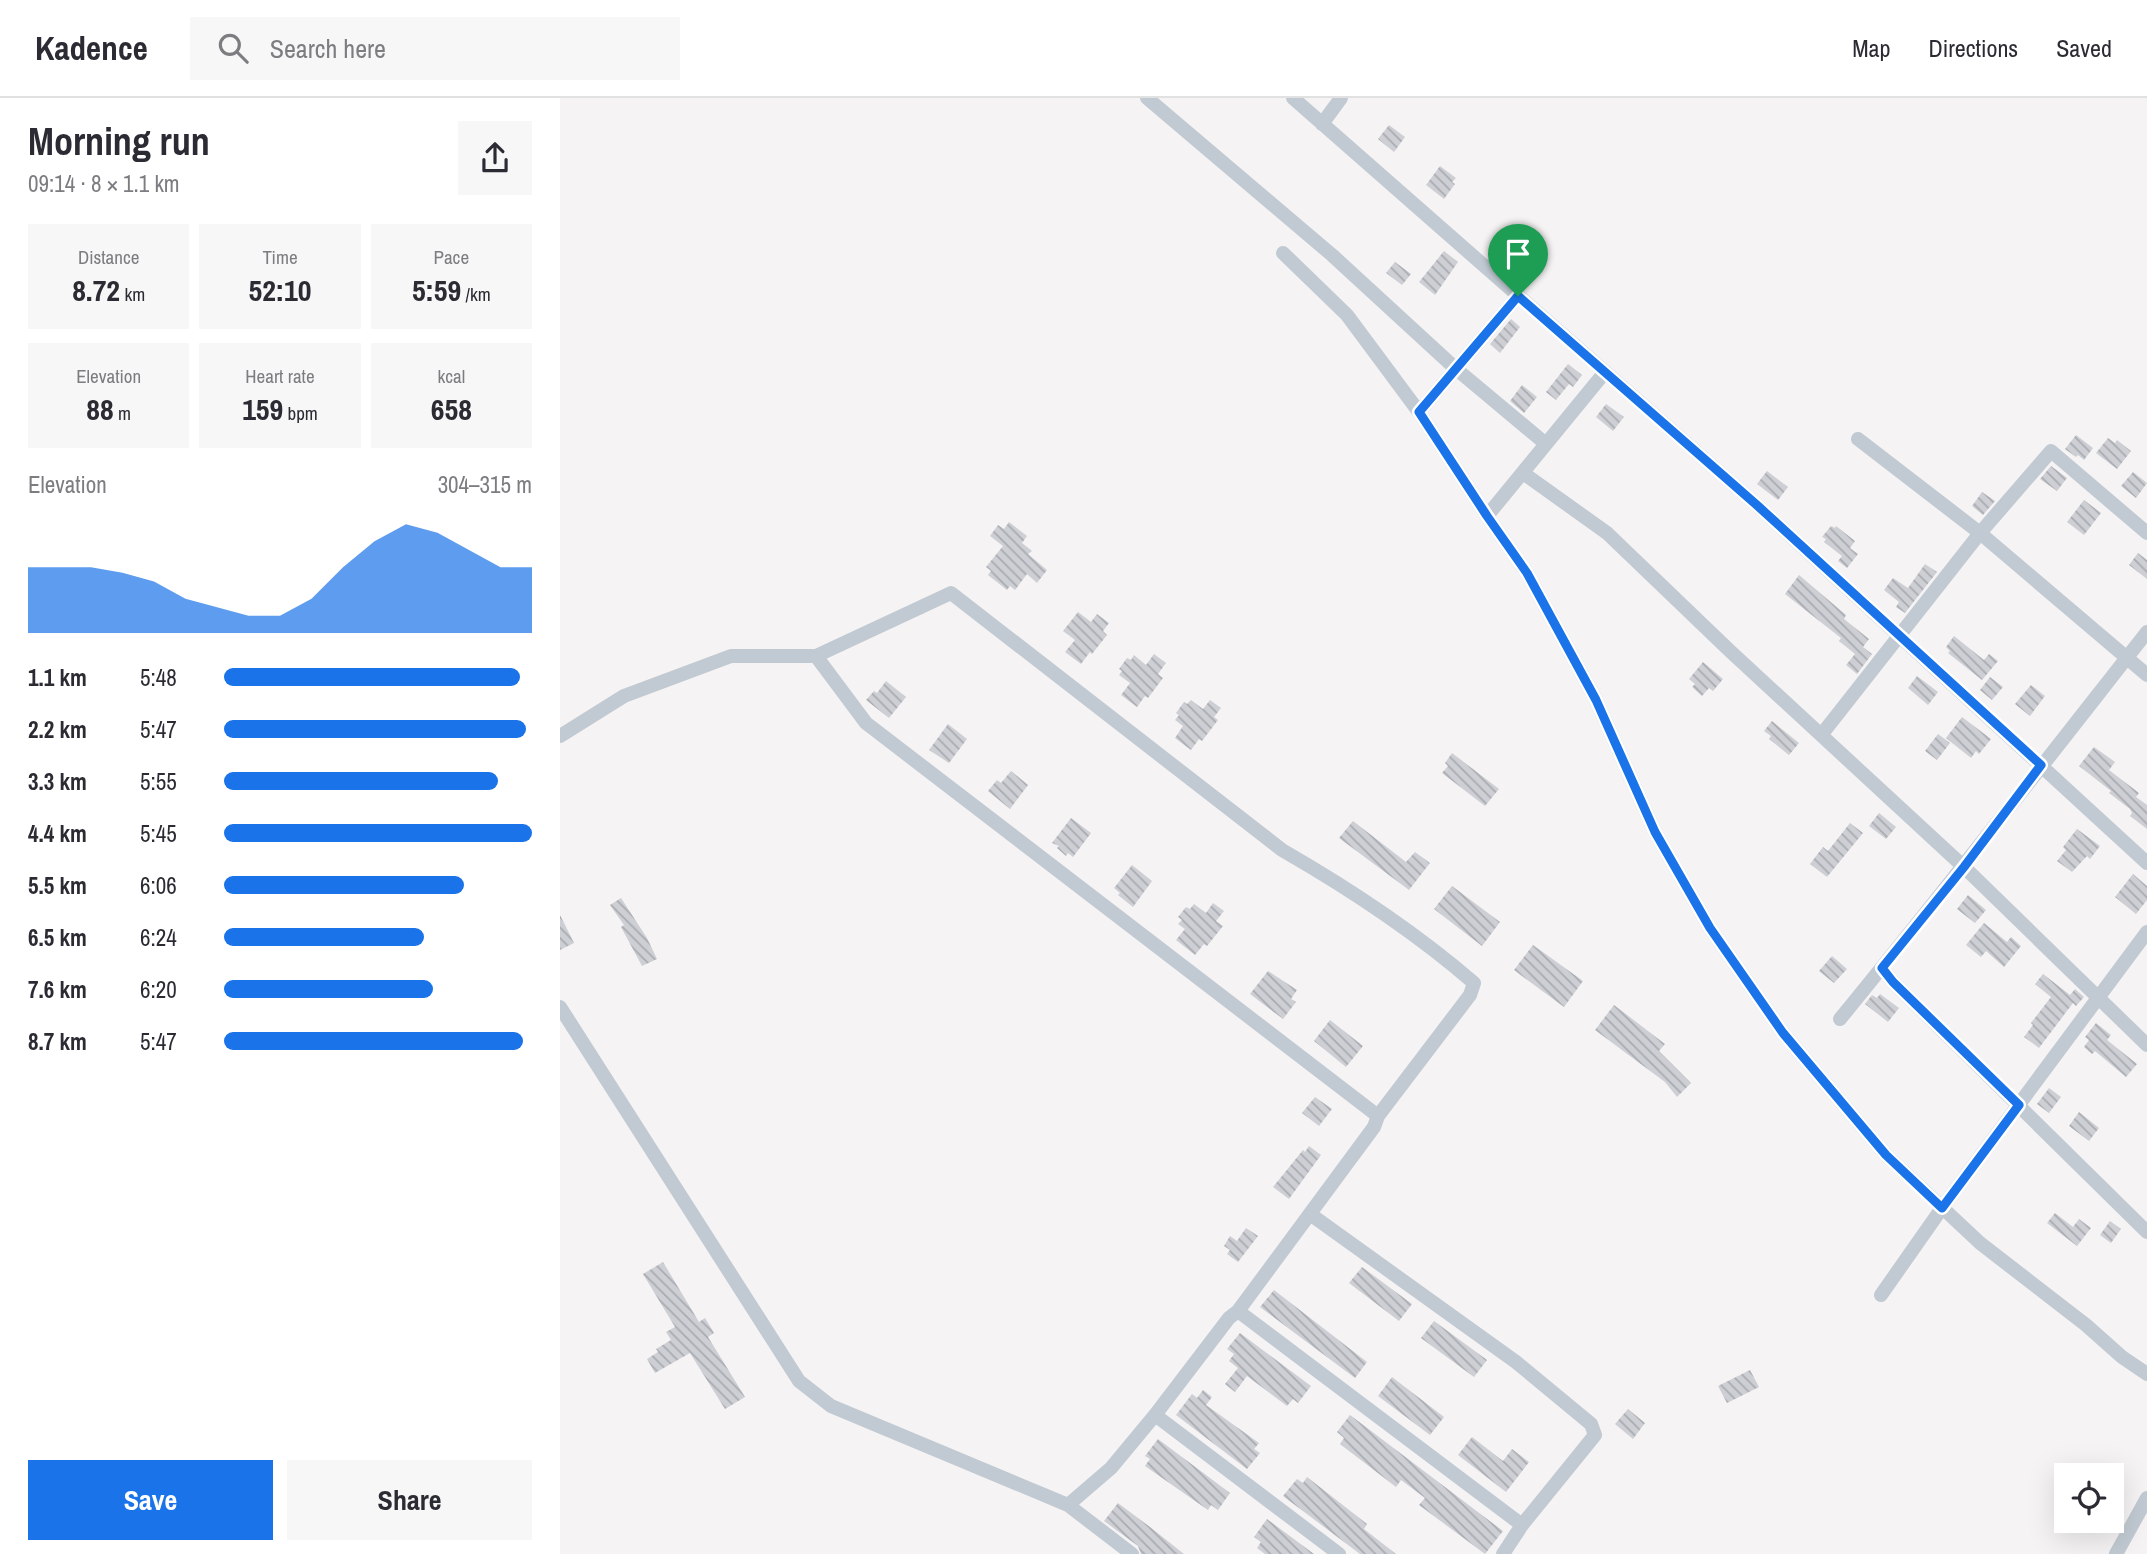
<!DOCTYPE html>
<html lang="en">
<head>
<meta charset="utf-8">
<style>
	body { margin:0; font-family:"Archivo Narrow",sans-serif; background:#f7f7f7; color:#2b2b33; height:100vh; display:flex; flex-direction:column; font-size:26px; white-space:nowrap }
	* { box-sizing:border-box; margin:0 }
	p { font-size:23px; color:#7c7c81 }
	.icon { flex:none; width:38px; height:38px; fill:none; stroke:currentColor; stroke-width:2; stroke-linecap:round; stroke-linejoin:round }
	.map { position:relative; flex:1; overflow:hidden }
	.drawer { display:flex; flex-direction:column; background:#fff; width:560px }
	.drawer>* { flex:none }
	.controls { position:absolute; left:1494px; top:1365px; display:grid; gap:14px }
	.controls a { display:grid; place-items:center; width:70px; height:70px; border-radius:0px; background:#fff; box-shadow:0 7px 28px #0002; font-size:35px }
	.pin { position:absolute; display:grid; place-items:center; width:60px; height:60px; color:#fff; margin:-72px -30px; border-radius:50% 50% 50% 0; rotate:-45deg; box-shadow:0 0 7px #0007 }
	.pin .icon { rotate:45deg }
	.round { display:grid; place-items:center; flex:none; width:74px; height:74px; border-radius:0px; background:#f7f7f7 }
	.overview { display:flex; align-items:center; justify-content:space-between; height:119px; padding:0 28px }
	h1 { font-size:38px; font-weight:800; line-height:52px }
	.metrics { display:grid; grid-template-columns:repeat(3,1fr); gap:10px; height:119px; padding:7px 28px }
	.metrics div { display:grid; align-content:center; border-radius:0px; background:#f7f7f7; text-align:center }
	.metrics b { font-size:30px; font-weight:800 }
	.metrics small { font-size:19px; font-weight:400 }
	.metrics p { font-size:19px }
	.chart { height:196px; padding:14px 28px }
	.chart p { display:flex; justify-content:space-between }
	.chart svg { width:100%; height:126px; margin-top:7px; fill:#1a73e8; opacity:.7 }
	.action { display:flex; gap:14px; margin-top:auto; padding:14px 28px }
	.action a { flex:1; height:80px; border-radius:0px; background:#1a73e8; color:#fff; font-size:28px; font-weight:800; line-height:80px; text-align:center }
	.action a+a { background:#f7f7f7; color:#2b2b33 }
	ul { padding:0 28px; list-style:none; font-size:23px }
	li { display:grid; grid-template-columns:112px 84px 1fr; align-items:center; height:52px }
	li i { height:18px; border-radius:9px; background:#1a73e8 }
	header { display:flex; align-items:center; gap:42px; box-sizing:border-box; height:98px; padding:0 35px; background:#fff; border-bottom:2px solid #e1e1e2 }
	header strong { font-size:33px }
	nav { display:flex; gap:38px; margin-inline-start:auto; font-size:24px }
	.search { width:490px; height:63px; background:#f7f7f7; display:flex; align-items:center; gap:18px; box-sizing:border-box; padding:0 24px; border-radius:0px; color:#7c7c81; font-size:26px }
	main { display:flex; flex:1; min-height:0 }
	.map>svg:first-child { display:block }
</style>
</head>
<body>
<header>
<strong>Kadence</strong>
<div class="search"><svg class="icon" aria-label="search" viewBox="0 0 24 24"><circle cx="10" cy="10" r="6"/><path d="M15 15l6 6"/></svg>Search here</div>
<nav><a>Map</a><a>Directions</a><a>Saved</a></nav>
</header>
<main>
<section class="drawer">
<div class="overview"><div><h1>Morning run</h1><p>09:14 · 8 × 1.1 km</p></div><a class="round"><svg class="icon" aria-label="share" viewBox="0 0 24 24"><path d="M12 15V3M7 8l5-5 5 5M5 13v7h14v-7"/></svg></a></div>
<div class="metrics">
<div><p>Distance</p><b>8.72<small> km</small></b></div>
<div><p>Time</p><b>52:10</b></div>
<div><p>Pace</p><b>5:59<small> /km</small></b></div>
</div>
<div class="metrics">
<div><p>Elevation</p><b>88<small> m</small></b></div>
<div><p>Heart rate</p><b>159<small> bpm</small></b></div>
<div><p>kcal</p><b>658</b></div>
</div>
<div class="chart"><p><span>Elevation</span>304–315 m</p>
<svg viewBox="0 0 160 44" preserveAspectRatio="none"><path d="M0 44V21L10 21L20 21L30 23L40 26L50 32L60 35L70 38L80 38L90 32L100 21L110 12L120 6L130 9L140 15L150 21L160 21V44z"/></svg>
</div>
<ul>
<li><b>1.1 km</b>5:48<i style="width:96%"></i></li>
<li><b>2.2 km</b>5:47<i style="width:98%"></i></li>
<li><b>3.3 km</b>5:55<i style="width:89%"></i></li>
<li><b>4.4 km</b>5:45<i style="width:100%"></i></li>
<li><b>5.5 km</b>6:06<i style="width:78%"></i></li>
<li><b>6.5 km</b>6:24<i style="width:65%"></i></li>
<li><b>7.6 km</b>6:20<i style="width:68%"></i></li>
<li><b>8.7 km</b>5:47<i style="width:97%"></i></li>
</ul>
<div class="action"><a>Save</a><a>Share</a></div>
</section>
<div class="map">
<svg width="1587" height="1456" viewBox="0 0 1587 1456">
	<defs>
		<pattern id="building-back-hatch" width="6" height="6" patternUnits="userSpaceOnUse" patternTransform="scale(1.75)"><rect width="6" height="6" fill="#cdcfd5"/><path d="M-1 5l2 2M0 0l6 6M5-1l2 2" fill="none" stroke="#a8abb0"/></pattern>
	</defs>
	<rect width="100%" height="100%" fill="#f5f3f3"/>
	<path fill="url(#building-back-hatch)" d="M829,27L845,39L834,54L818,41Z
		M880,68L896,80L892,84L895,86L884,101L866,87Z
		M884,153L898,164L875,197L859,184Z
		M835,164L851,176L842,187L826,175Z
		M951,221L960,229L940,255L930,246Z
		M1008,266L1022,277L1013,289L1009,286L996,302L986,294Z
		M962,287L977,299L964,315L950,303Z
		M1046,306L1064,319L1053,333L1036,319Z
		M1516,337L1533,350L1524,362L1518,357L1516,359L1505,351Z
		M1548,340L1555,345L1557,342L1571,353L1557,371L1536,355Z
		M1491,368L1507,380L1497,393L1480,381Z
		M1207,373L1228,389L1218,402L1197,386Z
		M1573,374L1587,385L1576,400L1561,388Z
		M1422,394L1435,403L1423,417L1412,408Z
		M1524,402L1541,415L1524,437L1507,424Z
		M449,424L467,438L462,445L472,453L468,456L487,472L477,485L467,476L455,492L450,488L447,492L428,477L431,473L426,469L443,448L430,438L438,427L444,431Z
		M1271,428L1275,430L1276,428L1295,443L1290,450L1298,456L1287,470L1278,463L1282,458L1264,444L1266,441L1262,439Z
		M1578,455L1587,462V481L1569,467Z
		M1365,466L1377,474L1345,515L1336,509L1339,504L1324,492L1333,480L1348,490Z
		M1239,477L1286,517L1284,521L1309,541L1303,549L1312,556L1297,576L1286,567L1295,556L1279,543L1281,540L1225,496Z
		M518,514L531,524L537,516L549,525L543,533L547,537L532,556L530,554L521,566L505,554L515,542L503,533Z
		M1394,538L1424,562L1429,556L1438,563L1422,582L1388,555L1390,553L1386,549Z
		M594,556L606,565L598,576L603,580L588,600L585,598L577,609L561,597L570,585L559,577L562,573L559,571L567,560L571,562L574,557L586,567Z
		M1143,564L1163,581L1153,593L1149,590L1142,598L1132,589L1135,586L1129,581Z
		M1357,578L1378,594L1368,607L1348,590Z
		M1430,579L1443,589L1432,602L1420,592Z
		M326,583L346,599L329,620L306,602L314,593L317,595Z
		M1471,587L1485,598L1470,618L1455,606Z
		M631,602L643,611L650,602L661,610L654,619L658,622L642,643L639,641L631,652L615,640L623,628L615,622L619,617L616,615L624,604L627,606Z
		M1402,619L1431,641L1419,656L1416,653L1411,660L1386,640Z
		M1212,623L1239,645L1229,657L1209,641L1211,638L1204,633Z
		M388,626L407,641L389,665L369,652Z
		M1378,636L1390,645L1377,662L1365,653Z
		M1534,649L1555,664L1549,672L1579,695L1576,699L1587,707V731L1570,718L1572,715L1570,711L1549,695L1551,693L1519,668Z
		M892,655L939,691L925,708L882,675L888,668L885,665Z
		M451,673L468,687L450,711L428,693L437,682L441,685Z
		M1319,715L1336,729L1326,741L1309,728Z
		M511,720L531,735L513,759L508,755L506,758L497,750L499,748L492,745Z
		M793,723L846,764L855,754L870,765L849,792L779,740Z
		M1290,725L1303,735L1267,779L1250,766L1263,749L1268,753Z
		M1517,731L1540,748L1530,761L1527,758L1512,774L1497,763L1506,752L1503,749Z
		M572,767L592,783L573,809L558,797L560,795L554,790Z
		M1573,776L1587,788V802L1576,816L1555,799Z
		M892,788L940,824L922,848L874,811Z
		M1408,797L1426,812L1415,825L1397,811Z
		M61,800L87,840L97,861L82,868L61,829L64,827L50,807Z
		M653,805L664,813L656,823L663,828L647,848L644,846L635,857L616,842L625,831L618,826L622,822L618,819L626,809L630,811L634,806L646,815Z
		M0,817L14,845L0,852Z
		M1424,825L1447,844L1451,839L1461,848L1444,869L1426,853L1421,859L1406,847Z
		M973,847L1023,883L1004,909L954,872Z
		M1272,858L1287,871L1274,885L1259,873Z
		M708,873L737,892L731,901L736,904L723,921L690,896Z
		M1483,876L1510,897L1515,891L1524,899L1516,908L1513,905L1479,950L1464,939L1473,927L1471,925L1491,899L1475,886Z
		M1320,896L1339,910L1328,924L1305,906L1312,897L1317,900Z
		M1054,907L1105,946L1099,953L1131,985L1117,999L1105,984L1035,932Z
		M770,922L803,948L786,969L754,943Z
		M1536,925L1551,937L1547,942L1577,966L1566,979L1535,953L1532,956L1524,949L1529,942L1525,939Z
		M1489,990L1501,999L1489,1015L1477,1006Z
		M755,999L772,1011L759,1028L742,1015Z
		M1519,1014L1539,1030L1529,1043L1509,1028Z
		M749,1048L761,1057L729,1101L713,1089L743,1052L745,1054Z
		M1495,1115L1513,1129L1519,1121L1531,1130L1517,1148L1487,1125Z
		M1550,1123L1561,1131L1551,1145L1540,1137Z
		M686,1130L698,1138L678,1164L667,1156L670,1152L664,1148L670,1138L677,1143Z
		M103,1164L139,1224L145,1220L154,1235L148,1239L185,1299L165,1311L130,1255L95,1275L87,1261L98,1254L96,1251L111,1242L106,1234L115,1229L83,1176Z
		M802,1169L852,1206L839,1223L789,1185Z
		M714,1192L807,1264L795,1280L700,1209Z
		M874,1223L927,1262L914,1279L861,1240Z
		M680,1235L751,1288L738,1305L733,1301L727,1308L687,1278L675,1294L665,1286L678,1270L669,1263L674,1256L667,1251Z
		M1190,1272L1199,1289L1167,1305L1158,1288Z
		M832,1279L884,1319L870,1337L818,1298Z
		M643,1292L652,1299L646,1307L699,1345L694,1351L700,1355L687,1371L616,1317L632,1296L637,1300Z
		M1068,1311L1085,1325L1073,1341L1055,1326Z
		M790,1317L943,1433L925,1456L859,1407L865,1400L841,1382L836,1389L780,1346L784,1340L777,1334Z
		M912,1339L943,1363L952,1351L969,1364L946,1394L898,1357Z
		M598,1341L670,1395L658,1412L651,1407L648,1412L585,1368L590,1361L585,1358Z
		M747,1379L807,1426L804,1431L836,1456H800L723,1398L737,1381L743,1385Z
		M558,1405L590,1429L624,1456H581L578,1448L544,1423Z
		M707,1421L754,1456H705L697,1450L701,1444L694,1439Z"/>
	<g fill="none" stroke-linecap="round" stroke-linejoin="round">
		<path stroke="#c1cad2" stroke-width="14" d="M587,0L772,157L895,270L986,346
			M733,0L1199,409L1587,765
			M762,26L781,0
			M723,155L787,217L859,314L927,418L967,475L1036,602L1095,734L1150,830L1223,935L1326,1057L1420,1145L1526,1227L1562,1259L1587,1276
			M859,314L958,198
			M1298,341L1420,435L1587,577
			M963,375L1047,435L1170,553L1404,769L1587,947
			M927,418L1045,274
			M256,558L306,625L818,1018
			M1262,636L1420,435L1491,353L1587,435
			M0,638L64,598L171,558H256L391,495L722,752C790,791 855,834 914,885L910,897L818,1018L814,1029L678,1213L669,1220L595,1317L551,1370L508,1407
			M1322,870L1333,884L1587,1134
			M0,909L239,1283L271,1308L508,1407L572,1456
			M1280,921C1384,794 1485,664 1587,534
			M750,1116L956,1264L1031,1326L1035,1337L962,1427L943,1456
			M1321,1197L1382,1110L1587,834
			M678,1213L962,1427
			M595,1317L779,1456
			M1556,1456L1587,1400"/>
	</g>
	<g fill="none" stroke-linecap="round" stroke-linejoin="round">
		<g stroke="#fff" stroke-width="14">
			<path id="route" d="M958,198L1199,409L1481,667L1404,769L1322,870L1333,884L1459,1007L1382,1110L1326,1057L1223,935L1150,830L1095,734L1036,602L967,475L927,418L859,314Z"/>
		</g>
		<use href="#route" stroke="#1a73e8" stroke-width="9"/>
	</g>
</svg>
<div class="controls">
<a><svg class="icon" aria-label="locate" viewBox="0 0 24 24"><circle cx="12" cy="12" r="6"/><path d="M12 2v4M12 18v4M2 12h4M18 12h4"/></svg></a>
</div>
<div class="pin" style="left:958px;top:198px;background:#1e9e55"><svg class="icon" aria-label="arrive" viewBox="0 0 24 24"><path d="M6 21V4h12l-3 4 3 4H6"/></svg></div>
</div>
</main>
</body>
</html>
